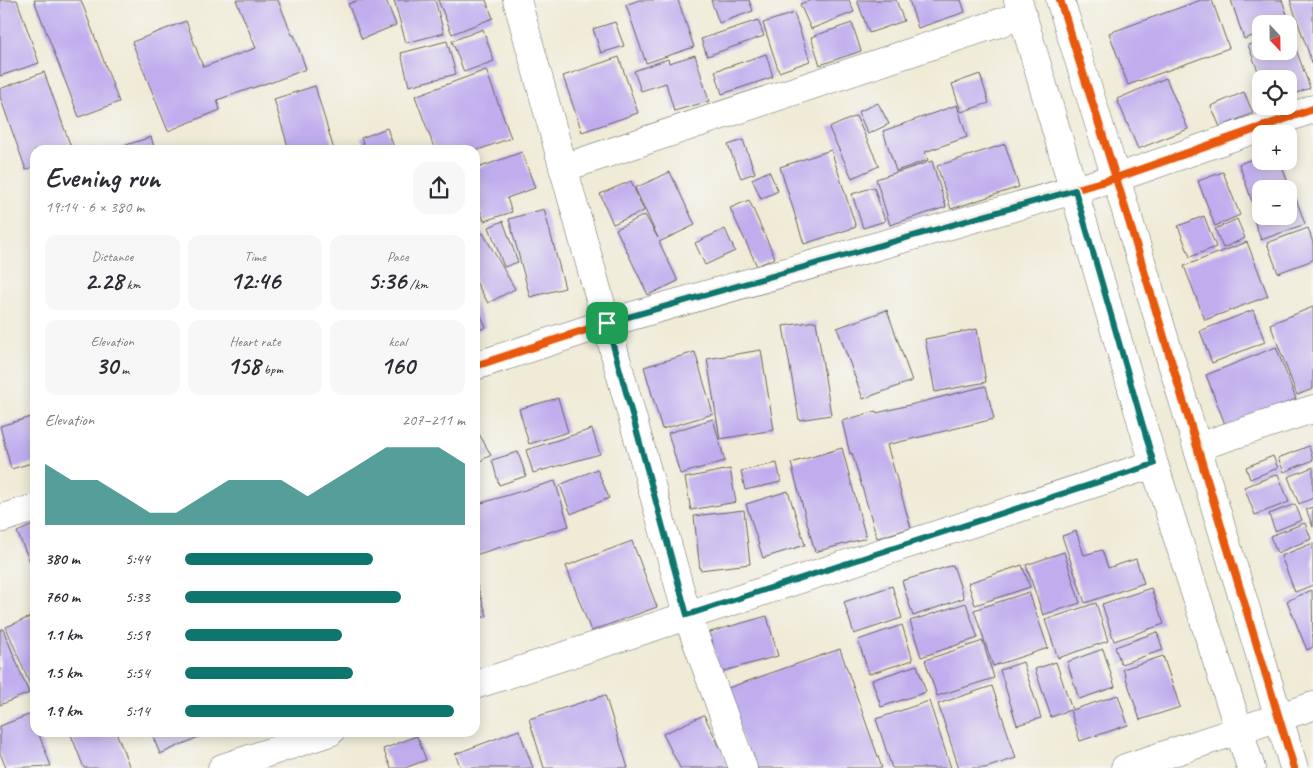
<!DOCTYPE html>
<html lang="en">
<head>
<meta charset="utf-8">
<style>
	body { margin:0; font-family:Caveat,sans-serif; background:#f7f7f7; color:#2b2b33; height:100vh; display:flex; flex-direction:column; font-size:19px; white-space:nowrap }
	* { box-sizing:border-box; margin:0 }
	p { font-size:16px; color:#7c7c81 }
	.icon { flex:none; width:28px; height:28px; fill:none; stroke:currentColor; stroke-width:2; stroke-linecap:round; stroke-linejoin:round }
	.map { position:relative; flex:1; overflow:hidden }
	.details { position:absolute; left:30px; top:145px; width:450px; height:592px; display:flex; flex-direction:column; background:#fff; border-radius:15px; box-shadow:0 2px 12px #0003 }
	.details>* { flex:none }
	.needle { width:32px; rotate:158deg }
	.fabs { position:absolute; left:1252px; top:15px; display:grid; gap:10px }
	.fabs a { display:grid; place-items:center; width:45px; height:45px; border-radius:10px; background:#fff; box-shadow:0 2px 12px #0003; font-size:25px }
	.pin { position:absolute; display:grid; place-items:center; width:42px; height:42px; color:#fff; margin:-21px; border-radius:10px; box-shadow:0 2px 8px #0006 }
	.round { display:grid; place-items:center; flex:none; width:52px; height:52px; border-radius:15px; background:#f7f7f7 }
	.headline { display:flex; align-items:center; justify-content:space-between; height:85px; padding:0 15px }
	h1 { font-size:28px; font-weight:700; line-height:38px }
	.figures { display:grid; grid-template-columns:repeat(3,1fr); gap:8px; height:85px; padding:5px 15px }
	.figures div { display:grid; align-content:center; border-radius:12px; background:#f7f7f7; text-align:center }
	.figures b { font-size:25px; font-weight:700 }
	.figures small { font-size:14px; font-weight:400 }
	.figures p { font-size:14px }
	.chart { height:140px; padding:10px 15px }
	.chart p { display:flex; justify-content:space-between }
	.chart svg { width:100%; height:90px; margin-top:5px; fill:#0f766e; opacity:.7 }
	ul { padding:0 15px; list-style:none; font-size:16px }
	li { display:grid; grid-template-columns:80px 60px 1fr; align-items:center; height:38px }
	li i { height:12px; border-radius:6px; background:#0f766e }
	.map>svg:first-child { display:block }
</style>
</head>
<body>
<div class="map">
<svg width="1313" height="768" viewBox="0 0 1313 768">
	<rect width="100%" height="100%" fill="#f6f6f2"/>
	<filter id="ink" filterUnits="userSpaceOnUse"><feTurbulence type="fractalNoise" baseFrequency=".02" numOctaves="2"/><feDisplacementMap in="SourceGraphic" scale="10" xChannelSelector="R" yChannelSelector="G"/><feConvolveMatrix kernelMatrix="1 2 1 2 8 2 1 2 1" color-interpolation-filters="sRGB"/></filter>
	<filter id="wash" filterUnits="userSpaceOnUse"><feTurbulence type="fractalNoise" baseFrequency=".0096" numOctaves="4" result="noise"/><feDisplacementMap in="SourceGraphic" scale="20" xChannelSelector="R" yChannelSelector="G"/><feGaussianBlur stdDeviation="1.12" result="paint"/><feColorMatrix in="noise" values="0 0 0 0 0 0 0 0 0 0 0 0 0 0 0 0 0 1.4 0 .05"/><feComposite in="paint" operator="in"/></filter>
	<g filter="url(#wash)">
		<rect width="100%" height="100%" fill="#efebd7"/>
		<g id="blocks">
			<path fill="#bfadee" d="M0,0H17L39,63L0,76Z
				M34,0H81L119,102L79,117Z
				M236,0H278L292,35H294L306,69L270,83V82L217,100L220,110L168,131L132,42L186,21L203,67L256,48Z
				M359,0H386L396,25L362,39L348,4Z
				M394,0H435L444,33L406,43Z
				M438,0H486L493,18L452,34Z
				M639,0H678L694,47L646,63L626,5Z
				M711,0H749L753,11L719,23Z
				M811,0H849L854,12L811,29L800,4Z
				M857,0H896L904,21L869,33Z
				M909,0H961L965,12L918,28Z
				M1201,0H1212L1229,48L1128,85L1109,33Z
				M1231,0H1282L1290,23L1261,24V33L1244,39Z
				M1290,0H1313V65Z
				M794,13L810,61L779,72L763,23Z
				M758,20L764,36L707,56L701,39Z
				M615,22L624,46L601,53L593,29Z
				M852,23L861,51L820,65L811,37Z
				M483,29L494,61L464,72L452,41Z
				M1289,30L1310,88L1289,96V79H1261L1248,45L1261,41V51H1289Z
				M447,41L456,74L409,86L401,53Z
				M766,54L773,77L722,94L715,71Z
				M695,55L709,101L674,111L666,83L641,91L634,71L668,59L669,63Z
				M619,57L638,113L582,132L563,76Z
				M486,70L511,138L475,151L435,150L415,96Z
				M44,72L72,150H35V166L26,170L0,97V89Z
				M980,74L989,103L961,112L952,84Z
				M1166,78L1188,129L1138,149L1117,99Z
				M315,86L334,150H289L274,99Z
				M1244,92L1253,113L1220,127L1211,106Z
				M878,103L889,124L868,134L858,112Z
				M957,105L967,137L925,152L928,160L896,171L883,131Z
				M856,116L879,166L852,178L829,128Z
				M387,128L395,150H366L361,138Z
				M151,137L155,150H111Z
				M743,140L755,173L741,178L728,145Z
				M1005,144L1019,187L951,209L937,166Z
				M831,150L856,227L804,244L780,167Z
				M522,152L535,188L507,198L512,212L484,221L475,196V169Z
				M1261,156V161H1280L1292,194L1289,195V189H1261V205L1254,207L1239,164Z
				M932,161L946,207L890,225L876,179Z
				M769,171L778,191L761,199L752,179Z
				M670,172L695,225L659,242L678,281L648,295L616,229L645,215L658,238L635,188Z
				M1223,172L1240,215L1215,226L1198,181Z
				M631,181L644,211L613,224L600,194Z
				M874,187L885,221L863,228L852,194Z
				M1295,196L1305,224L1261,240L1251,212L1261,208V216H1289V198Z
				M749,200L775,258L757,266L730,208Z
				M544,209L565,288L530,297L509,219Z
				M1204,216L1216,247L1190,257L1178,226Z
				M1237,219L1245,238L1223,248L1215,229Z
				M503,221L518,262L504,267L489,227Z
				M1308,228L1313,243V260L1278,273L1267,243Z
				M725,229L735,251L705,265L695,243Z
				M483,233L515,289L488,303L475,280V238Z
				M1247,242L1268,296L1205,320L1184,266Z
				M475,302L486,327L475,332Z
				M1313,307V389L1297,395L1270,324Z
				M887,310L912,381L863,399L837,328Z
				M1253,310L1265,342L1212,363L1200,331Z
				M816,321L831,415L799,420L783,326Z
				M977,329L986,382L935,392L925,339Z
				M1276,347L1296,399L1226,427L1206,375Z
				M761,350L774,430L720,439L707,359Z
				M695,352L713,414L662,429L644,367Z
				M986,386L994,419L887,445L911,528L877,538L852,453L850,454L842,421L876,411L877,413Z
				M558,398L568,432L529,444L519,409Z
				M35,416V462L11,469L0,426Z
				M713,419L725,461L680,474L668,433Z
				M475,427L491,455L475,464Z
				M592,429L600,454L533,473L526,450Z
				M1309,446L1313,460L1284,472L1278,458Z
				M842,448L866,538L815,552L791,463Z
				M518,452L526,476L499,485L492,460Z
				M1273,456L1278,468L1250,479L1246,467Z
				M777,463L781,482L745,490L741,471Z
				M1313,467V498L1299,504L1288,477Z
				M597,469L609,498L571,514L560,485Z
				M730,469L736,502L691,510L685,478Z
				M1278,474L1289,502L1255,515L1244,487Z
				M555,481L569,526L475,555V505Z
				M788,491L805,545L763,558L746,504Z
				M1295,504L1302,520L1275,531L1269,514Z
				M1313,507V527L1306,509Z
				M744,510L750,564L700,570L694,516Z
				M1305,523L1311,539L1277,553L1270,536Z
				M35,524V573L17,532Z
				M1076,531L1084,555L1102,550L1108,568L1136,559L1144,583L1085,603L1062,536Z
				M632,541L657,607L591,631L566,566Z
				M1313,543V585L1295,592L1281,556Z
				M1064,552L1080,603L1043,615L1026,565Z
				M953,565L964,598L913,616L902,581Z
				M1022,565L1030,587L975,605L968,583Z
				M475,579L487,616L475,620Z
				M892,586L902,618L854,634L844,602Z
				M1151,588L1164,624L1114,641L1102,604Z
				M1312,590L1313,647L1307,650L1287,601Z
				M1029,592L1048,648L993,666L974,610Z
				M966,603L978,638L921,657L910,621Z
				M1096,603L1108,641L1058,658L1045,620Z
				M35,615V697L6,627Z
				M767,616L778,656L720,672L710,632Z
				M902,625L913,660L869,674L858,640Z
				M3,629L29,693L0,705V630Z
				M1157,632L1163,650L1121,664L1115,647Z
				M983,641L994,678L937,696L925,660Z
				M840,649L882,768H753L725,689Z
				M1103,649L1115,687L1079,699L1067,662Z
				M1163,656L1180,707L1140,720L1123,669Z
				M1023,662L1041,718L1017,725L1000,670Z
				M1056,662L1072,710L1118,695L1128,725L1080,741L1070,710L1051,717L1035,669Z
				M917,665L926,692L881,707L872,680Z
				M992,686L1016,758L985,768H959L938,704Z
				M605,695L628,768H544L529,719Z
				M929,701L951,768H892L876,719Z
				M31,714L35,732H38L51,766L6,768L0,753V726Z
				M704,715L730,768H680L663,734Z
				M519,730L533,768H461L455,754Z
				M70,732H116L130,768H84Z
				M151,732H199L201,736L160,754Z
				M417,736L426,760L405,768H391L383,749Z"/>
		</g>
	</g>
	<g filter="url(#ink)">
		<use href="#blocks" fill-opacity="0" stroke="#66645d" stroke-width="1"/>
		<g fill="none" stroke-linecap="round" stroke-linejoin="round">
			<g stroke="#66645d" stroke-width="29">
				<path id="minor" d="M517,0L687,615L743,768
					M1018,0L1154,464L1251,768
					M1060,0L1116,178L1294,768
					M563,168L1023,15
					M475,366L607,323L1116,178L1313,109
					M1197,447L1313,409
					M0,519L35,508
					M475,685L1154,464
					M222,768L330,732
					M1125,768L1313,706"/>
			</g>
			<use href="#minor" stroke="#fff" stroke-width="28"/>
			<g stroke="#f6f6f2" stroke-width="11">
				<path id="cycleway" d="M1060,0L1116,178L1294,768
					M475,366L607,323L1116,178L1313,109"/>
			</g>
			<use href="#cycleway" stroke="#e8590c" stroke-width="8"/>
		</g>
	</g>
	<g fill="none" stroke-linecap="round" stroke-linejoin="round" filter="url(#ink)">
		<g stroke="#fff" stroke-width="10">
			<path id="route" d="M1075,190L1154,464L687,615L607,323Z"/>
		</g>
		<use href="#route" stroke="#0f766e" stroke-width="6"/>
	</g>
</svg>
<div class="fabs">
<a><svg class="needle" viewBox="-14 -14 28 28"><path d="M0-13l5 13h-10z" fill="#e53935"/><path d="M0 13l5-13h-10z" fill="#7c7c81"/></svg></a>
<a><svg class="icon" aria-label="locate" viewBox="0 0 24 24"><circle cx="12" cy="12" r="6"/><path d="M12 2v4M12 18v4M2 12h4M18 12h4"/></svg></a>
<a>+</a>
<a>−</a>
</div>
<div class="pin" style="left:607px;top:323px;background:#1e9e55"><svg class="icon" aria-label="arrive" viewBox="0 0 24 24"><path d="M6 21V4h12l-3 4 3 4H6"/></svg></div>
<section class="details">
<div class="headline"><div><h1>Evening run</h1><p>19:14 · 6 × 380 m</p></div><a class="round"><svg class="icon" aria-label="share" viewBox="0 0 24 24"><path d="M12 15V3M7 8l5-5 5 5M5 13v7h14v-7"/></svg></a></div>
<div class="figures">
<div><p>Distance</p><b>2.28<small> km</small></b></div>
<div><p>Time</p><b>12:46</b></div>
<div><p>Pace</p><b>5:36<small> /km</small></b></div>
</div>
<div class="figures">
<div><p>Elevation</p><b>30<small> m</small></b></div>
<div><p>Heart rate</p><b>158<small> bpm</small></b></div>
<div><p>kcal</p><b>160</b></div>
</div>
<div class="chart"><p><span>Elevation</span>207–211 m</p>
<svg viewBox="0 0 160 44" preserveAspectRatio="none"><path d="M0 44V14L10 22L20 22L30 30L40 38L50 38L60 30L70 22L80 22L90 22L100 30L110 22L120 14L130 6L140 6L150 6L160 14V44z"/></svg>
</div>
<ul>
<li><b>380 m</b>5:44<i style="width:67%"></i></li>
<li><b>760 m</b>5:33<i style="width:77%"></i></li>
<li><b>1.1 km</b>5:59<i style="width:56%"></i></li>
<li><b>1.5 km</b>5:54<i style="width:60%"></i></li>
<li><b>1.9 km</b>5:14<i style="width:96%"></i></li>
</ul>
</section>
</div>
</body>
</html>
